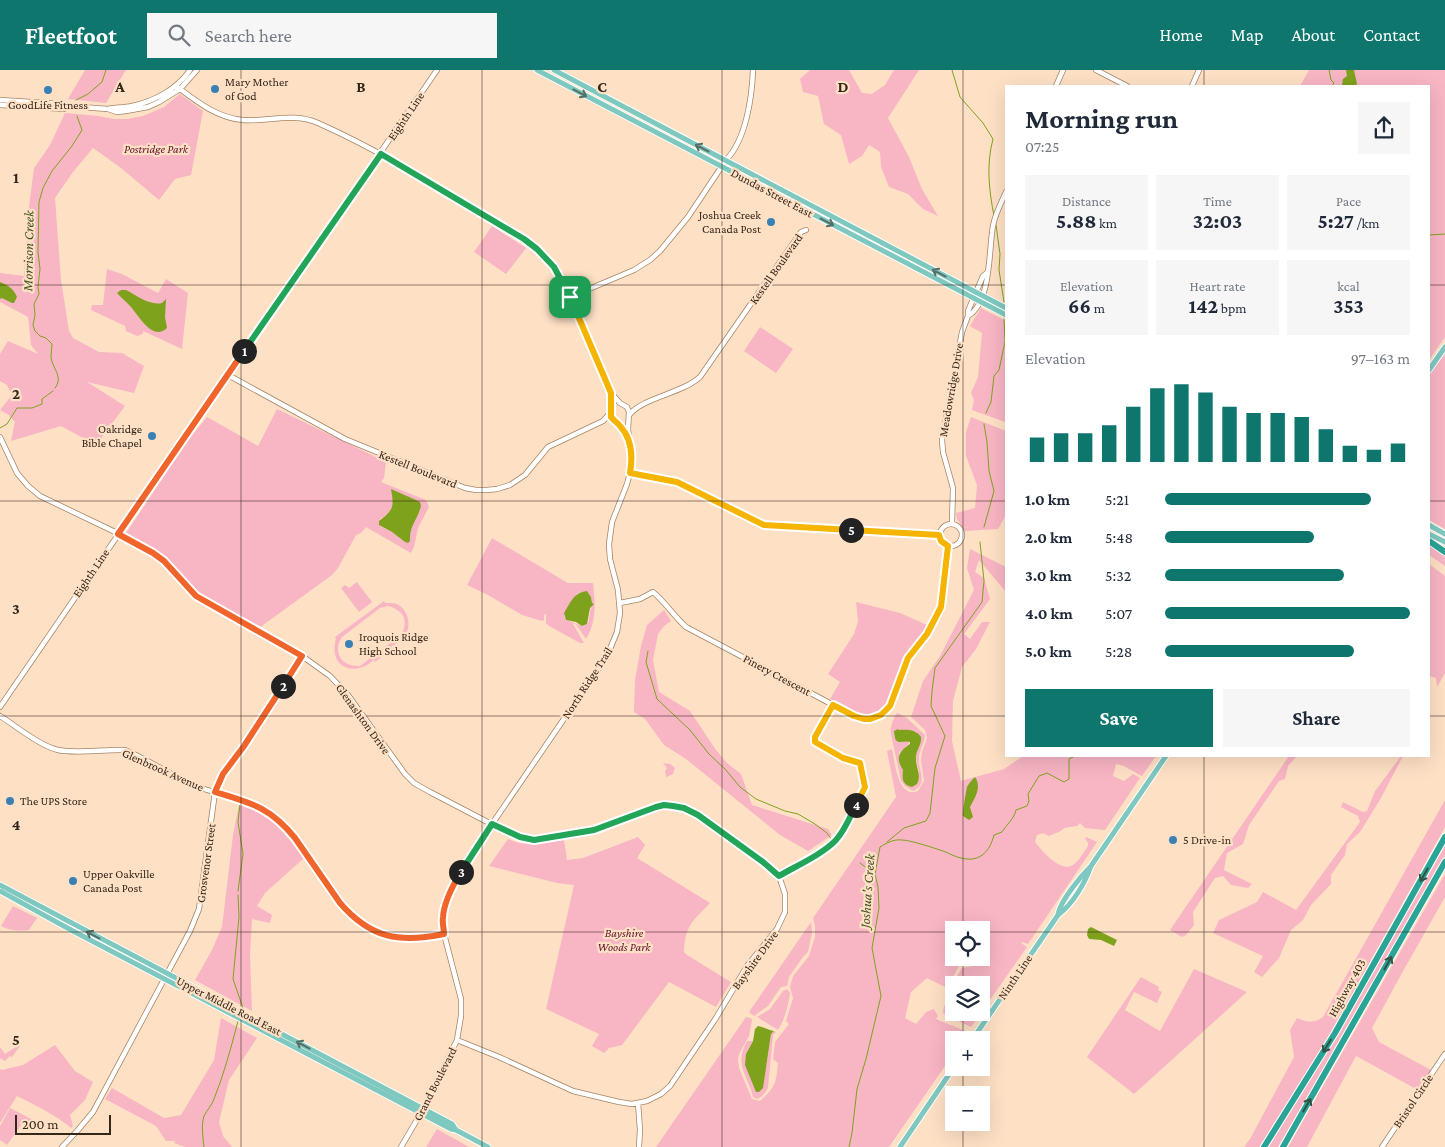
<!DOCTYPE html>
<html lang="en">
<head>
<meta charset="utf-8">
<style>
	body { margin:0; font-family:"Crimson Pro",serif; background:#f6f6f7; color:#1f2937; height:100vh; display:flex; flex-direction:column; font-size:19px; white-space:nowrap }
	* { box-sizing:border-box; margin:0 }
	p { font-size:16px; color:#747a83 }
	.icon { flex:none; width:28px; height:28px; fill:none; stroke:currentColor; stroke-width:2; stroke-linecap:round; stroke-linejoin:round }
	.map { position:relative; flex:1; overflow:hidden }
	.details { position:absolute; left:1005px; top:15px; width:425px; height:672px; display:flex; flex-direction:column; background:#fff; border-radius:0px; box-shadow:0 5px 20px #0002 }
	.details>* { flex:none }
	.controls { position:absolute; left:945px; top:851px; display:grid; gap:10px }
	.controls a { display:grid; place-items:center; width:45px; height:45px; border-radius:0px; background:#fff; box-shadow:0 5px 20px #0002; font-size:25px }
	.scale { position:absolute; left:15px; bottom:12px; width:96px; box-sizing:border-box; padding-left:5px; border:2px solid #34271a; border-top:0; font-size:14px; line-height:18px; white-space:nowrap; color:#34271a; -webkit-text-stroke:4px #fee0c5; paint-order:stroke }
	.pin { position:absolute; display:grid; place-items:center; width:42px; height:42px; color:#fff; margin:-21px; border-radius:10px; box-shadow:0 2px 8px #0006 }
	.km { position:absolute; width:25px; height:25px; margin:-12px; border-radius:50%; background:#222; color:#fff; font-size:14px; line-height:25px; text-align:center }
	.round { display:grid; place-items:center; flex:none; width:52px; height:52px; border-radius:0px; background:#f6f6f7 }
	.headline { display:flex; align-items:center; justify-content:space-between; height:85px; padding:0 20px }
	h1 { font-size:28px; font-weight:700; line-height:38px }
	.stats { display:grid; grid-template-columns:repeat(3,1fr); gap:8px; height:85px; padding:5px 20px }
	.stats div { display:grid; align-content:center; border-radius:0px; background:#f6f6f7; text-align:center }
	.stats b { font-size:21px; font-weight:700 }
	.stats small { font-size:14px; font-weight:400 }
	.stats p { font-size:14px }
	.chart { height:140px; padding:10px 20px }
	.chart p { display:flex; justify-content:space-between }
	.chart svg { width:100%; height:90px; margin-top:5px; stroke:#0f766e; stroke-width:6 }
	.primary-button { display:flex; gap:10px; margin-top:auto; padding:10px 20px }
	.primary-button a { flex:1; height:58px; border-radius:0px; background:#0f766e; color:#fff; font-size:20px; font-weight:700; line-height:58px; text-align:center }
	.primary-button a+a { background:#f6f6f7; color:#1f2937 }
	ul { padding:0 20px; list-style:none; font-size:16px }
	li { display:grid; grid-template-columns:80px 60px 1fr; align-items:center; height:38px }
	li i { height:12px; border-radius:6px; background:#0f766e }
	header { display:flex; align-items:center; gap:30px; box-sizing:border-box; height:70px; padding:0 25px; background:#0f766e; color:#fff }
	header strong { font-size:24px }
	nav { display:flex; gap:28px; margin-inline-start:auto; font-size:18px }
	.search { width:350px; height:45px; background:#f6f6f7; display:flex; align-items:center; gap:12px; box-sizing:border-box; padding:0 18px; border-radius:0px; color:#747a83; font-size:19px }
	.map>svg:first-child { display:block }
</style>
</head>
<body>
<header>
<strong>Fleetfoot</strong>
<div class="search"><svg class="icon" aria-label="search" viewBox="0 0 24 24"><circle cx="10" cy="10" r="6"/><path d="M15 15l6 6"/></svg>Search here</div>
<nav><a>Home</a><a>Map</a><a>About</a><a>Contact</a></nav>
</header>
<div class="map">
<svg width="1445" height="1077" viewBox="0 0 1445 1077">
	<rect width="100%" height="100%" fill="#fee0c5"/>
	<path fill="#f8b5c4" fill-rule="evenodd" d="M85,0H126L106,33L68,29Z
		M810,0H849L862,23L872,24L885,15L894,0H919L888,48L909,87L922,119L938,146L923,139L908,124L889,117L881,97L880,82L869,75L862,86L849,94L841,65L824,54L818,26L803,22L800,9Z
		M1309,0H1445V267L1429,290V16H1300Z
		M180,24L203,41L191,105L175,109L159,130L121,98L93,78L73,102L55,128L61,210L69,261L73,268L99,282L122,283L144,296L134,323L87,312L125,336L96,375L61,356L11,371L15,352L9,345L0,340L12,325L7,315L0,311V284L8,271L38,284L31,275L28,247L0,232V203L24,206L28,144L34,98L50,75L65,43L98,46L114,49H127L143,46L164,37Z
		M492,156L526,178L506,204L474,182Z
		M107,199L122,204L158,223L166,209L188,223L182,279L143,261V264L137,266L126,261L125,256L91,240L92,235H103Z
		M981,238L1006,251L1005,352L972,340L974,330L971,323L978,307L982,263L970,256Z
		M760,257L793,279L776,303L744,281Z
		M1445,281V459L1429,450V304Z
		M277,339L386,392L384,408L381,412L426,430L429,437L418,458L414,477L411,483L366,457L361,463L356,465L338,498L332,505L259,558L243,551L197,524L163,484L125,465L185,374L207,347L258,376ZM393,430L420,440C414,450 409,459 410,471L405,472L392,462L380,456V449C389,445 393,439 393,430Z
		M971,347L1006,361V399L1005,402L1006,409V445L998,459L965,461L957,449L956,443L975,438L977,415L966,386V362Z
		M492,468L568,513H593C595,532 597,552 586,569L575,553L573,554L584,573H580L549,556L546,553V544L544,545V550L542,551L522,545L488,525L467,515ZM582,522H588L591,527L592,533L588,553L583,556L566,550L564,546L577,524Z
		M1429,473L1445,483V496L1429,485Z
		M970,479L1006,497V522L979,490L975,502L984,508L990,529L964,564L970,569L982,552H990L976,579L962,597L953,631L952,671L961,711L1004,699L1023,686H1156L1142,706C1133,702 1126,695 1116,694L1113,706L1124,711L1133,704L1140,708L1105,760L1085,758L1080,753L1077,756L1064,758L1061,761L1049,766L1043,763L1037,765L1035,772C1042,781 1061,803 1073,795C1079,791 1084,782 1088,776V773L1085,768L1086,767L1097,772L1028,874L1022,872L1021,873L1027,877L971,957L948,946L943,943L944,936H948L954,938V942H981V915H963V913L955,909L962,898L973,896L976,892V888H981V860H954V888H962L960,894L947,918L927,908L911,922L905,948L916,954L926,942L934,939L938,946L936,949L968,962L963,970H954V983L889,1077H656L746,947L751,948L752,951L749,966L740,982L738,988L739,998L752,1029L760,1031C776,1017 776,1012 778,993L773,989L775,972L789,954L786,951L793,928L790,917L793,906L809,886L815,867V856L813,848L896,727L887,681L892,679C895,693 898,729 918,721L924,711L921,690L922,682L927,668L925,660L911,647L923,611L940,586L974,520L967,498Z
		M1429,494L1445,506V603L1437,617L1436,608L1429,606Z
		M357,512L372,532L359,542L341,518L345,515L349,518Z
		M384,531L385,533C388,533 391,533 394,533C408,537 413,556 404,567C401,571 395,574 391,577L392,579L375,592L374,590C353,608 328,597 336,569L335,567ZM388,536C404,540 409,551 401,565L360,596C341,597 332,582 342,567L380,538Z
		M856,532L900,543L927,555L921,566L904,588L889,629L884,638L879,642L869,645L860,644L830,629L840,612L828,604L854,564L858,551Z
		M664,540L671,551L664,556L658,564L653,590L659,622L690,641L716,680L727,693L741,704L752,735L828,759L832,765L808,781L780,765L686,689L664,675L645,649L634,642L635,610L641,576L647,555Z
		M898,643L907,648L925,665C925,673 919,680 919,688C918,701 929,713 913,721L905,716L901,711L891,664C890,656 893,650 896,644ZM904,660L917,662L916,689L919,702L902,705L904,701L900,695L899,683L910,673L908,672H901L894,667L895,661Z
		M1289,686H1297L1288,696L1285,709L1279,711L1249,755L1243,774L1227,783L1224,800L1252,814L1248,818L1231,815L1223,806L1215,808L1193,842L1194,855L1186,865L1182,867L1170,860Z
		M1401,686H1403L1381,728L1360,762L1347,774L1345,785L1331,805V814L1311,835L1303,850L1291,860L1279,888L1262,907L1254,902L1263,886L1213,863L1219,850L1257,832L1263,822L1296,840L1360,752L1358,746L1341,737L1343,732L1363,742L1367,741L1375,721Z
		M663,693L670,694L675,698L673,704L666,707L665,701L667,698Z
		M1445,730V757L1336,953L1300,1015L1259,1077H1244L1250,1069L1294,987L1290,960L1297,948C1307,953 1315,953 1323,947Z
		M239,735C269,742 286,765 304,788L265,823L257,836L272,845L270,853L252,849L250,885L252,941L195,910L212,880L222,857L233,765Z
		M638,767L645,775L637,788L710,833C693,851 685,855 684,882L687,885L731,912L716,937L669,912L622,975L609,978L604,983L592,976L599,964L546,939L574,815L557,813L489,796L508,769C529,778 542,773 564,770L567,790L583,788Z
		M1445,776V786L1327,994L1307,1027L1278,1077H1266L1322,991Z
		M1445,804V827L1402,903L1372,958L1379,972L1431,1000L1418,1020L1356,986L1307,1077H1288Z
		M13,836L37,848L29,860C18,861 11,861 1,856Z
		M811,852L812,863L808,882L803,887L789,907L787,916L781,917L768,936L754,946L749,942Z
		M1194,899L1247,922L1134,1024L1087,987L1141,907L1159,917L1158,920L1162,922L1157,933L1134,922L1125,940L1160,961Z
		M787,919L790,923C788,936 785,949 778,960L757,947L770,939L783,921Z
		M221,948L257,968L229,1010L219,1052L223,1066L232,1077H185L174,1073L175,1071H166L156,1056L105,1029L112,1018L164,1048L181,1045L214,990Z
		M774,961L776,962L773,965L768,1018C765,1023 762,1027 757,1029L753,1027C747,1003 734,996 747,971H753L746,984L756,1022L766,998L771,964Z
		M19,975L20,976L12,987L10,986L5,991L0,988V977L5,984Z
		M55,975L75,1001L93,1012L85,1030L70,1045L73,1056L71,1058C56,1045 35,1035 17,1026L0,1053V999L2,1000L23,995Z
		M10,1038L39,1053L38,1057H34L32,1060L22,1054L7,1075L0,1070V1056Z
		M437,1059L469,1077H426Z"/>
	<path fill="#7fa21d" d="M1346,0H1354L1357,14L1355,16H1343L1342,15L1343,9L1347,6Z
		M0,212C8,215 14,219 17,227L14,233H12L2,228L0,229Z
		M121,220H126C136,225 150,236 162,233L166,229L165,247L167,258C153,272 139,246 131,237C127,232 121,228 117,223Z
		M391,419L416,430L420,432L421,436C418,449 409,456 410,471L408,473L405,472L392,462L379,455V451C394,440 394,436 391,419Z
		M587,521L591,527L592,533L594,534L590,538L587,554L582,556L576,552L566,550L564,543C571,532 573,523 587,521Z
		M898,659L899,660C907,659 917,660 921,667C922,674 917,679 916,686C915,697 922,704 917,714L912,717C902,715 902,708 903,700C895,688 899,681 910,674V672C899,671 895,676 894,661Z
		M975,707C982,717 975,728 970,737L973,747L969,750L963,746C962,743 966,722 967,717C969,713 972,710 975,707Z
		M1091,857L1117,870L1114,876L1101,870L1089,869L1087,865L1088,859Z
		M758,956C764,957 770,961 774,961L771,964L763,1018L759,1022H756L745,995L746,984L753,971L755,959Z"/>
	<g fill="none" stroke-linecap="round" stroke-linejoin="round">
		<path stroke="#7fa21d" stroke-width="1" d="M952,0L960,27L983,53L993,69C986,95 989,120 994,146
			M1329,0L1331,10L1334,13L1332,16
			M76,30L88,24L102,12L106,0
			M996,155L1000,184L999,200L1004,232
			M1429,165L1445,164
			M55,318C64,307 52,298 51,287C51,283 52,278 52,274L46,268L40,266L35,261L33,255L35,245L34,234L39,224L38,217L40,199L38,182L39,132L43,118L52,101L72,76L82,60L77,46
			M986,343L991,332L994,306L999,300L1005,272L1004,249
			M984,354L987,372L989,401L994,421L984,457
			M0,358L7,354L17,338H32L42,334V329L53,321
			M648,581L646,592L657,629L690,660L709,684L725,699L740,717L756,729L785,741L798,744L815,754L827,763L832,770
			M887,772L904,758L926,751L930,743L935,698L945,666L931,636L932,621L935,598L982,532L984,511L980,472
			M860,793L875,804
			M238,821L243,784L238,752L240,734
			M238,825L239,847L233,909L243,938
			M204,1077C203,1068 201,1055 204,1046C207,1040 212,1035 214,1029C224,1004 231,978 238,951
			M849,1077L852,1063L857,1019L866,989L881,926L872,878L879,838L878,817L875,804L880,777C887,773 893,769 902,770C910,770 934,778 943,781C949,783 955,787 961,788C980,793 990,781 994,765L1002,762C1007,754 1014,749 1016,740L1027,736L1029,731L1028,724L1039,706L1047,703L1064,712L1069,709V689L1075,686"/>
		<g stroke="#a58465" stroke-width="6">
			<path id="minor" d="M1096,0L1127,16
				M176,16C196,31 217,48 243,50C268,52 293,42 318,53C390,85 457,129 524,169L537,179L554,197L570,227L611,323L620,333L627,337L629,342L628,359L631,385L630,403L627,414L612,452L609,474L610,489L618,520L620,543L617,562L607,586L492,754L455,812L446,832L442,848L444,864L461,929V946L457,970L421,1043L401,1077
				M1056,16L1063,0
				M1192,16L1199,0
				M0,30L63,34L68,36L108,39L117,42L126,41L148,37L159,32L180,19L197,0
				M0,35L64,39L68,36
				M108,39C116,37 124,38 132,36C155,31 177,19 190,0
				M570,227L634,200L650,190L660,181L688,147L726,90C746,70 752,27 753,0
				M968,246C990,233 989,186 992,163C993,149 1000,135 1006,122
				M228,305L345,369L465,418L476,420H487L497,419L510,415L525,405L548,377L603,351L611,342
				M611,323V347L621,356L629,367
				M629,345C644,327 681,324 700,307L801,162L806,160
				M0,367L17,403L28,416L40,426L113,461L153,483L164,491L196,526L302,586L330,606L348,625L405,704L414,713L430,722L497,757L520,767L534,770L594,760L638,743L664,735L684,738L698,745L763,792L779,806L785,824V842L777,859L747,896L716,948L670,1016L661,1024L647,1031L632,1034L619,1032L573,1021L499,987L457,970
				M630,403L677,411L757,452L768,456L939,465
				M952,453L953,418L943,382L942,370L962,262L968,246V241L983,206L988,202
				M940 465a11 11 0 1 1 22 0a11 11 0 1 1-22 0Z
				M620,533L640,529L653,522C665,532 674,546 686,557L854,646C895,662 896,612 909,588C912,581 919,576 923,569C931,559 939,544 942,531L949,476
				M0,637L437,0
				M0,646C16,656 40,676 58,680C77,684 104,679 125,680C149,690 172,706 196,716C217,725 241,726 261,737C280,748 294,766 306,784C330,818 355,866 402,869C416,869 430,867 444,864
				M779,806C796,796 826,782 838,768C844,760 849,750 853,741C864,721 868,716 861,693L843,688L815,672V667L833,635
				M638,1033L640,1060L639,1077
				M62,1077L78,1060L93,1042L190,861L199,839L215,722L223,705L244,676L302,586
				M1382,1077L1445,984"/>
		</g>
		<g stroke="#fff" stroke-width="7">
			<path id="major" d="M537,0L1006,245
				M554,0L1006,238
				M1429,300L1445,277
				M1429,455L1445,464
				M1429,464L1445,472
				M0,815L452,1054L456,1060
				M0,821L71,860L451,1059L456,1060L488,1077
				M1058,844C1061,830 1081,806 1091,796L1166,686
				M972,970L1058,845C1073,834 1085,813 1091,796
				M900,1077L954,997"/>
		</g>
		<g stroke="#fff" stroke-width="8">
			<path id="highway" d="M1429,471L1445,482
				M1264,1077L1335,963L1445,767
				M1283,1077L1445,792"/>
		</g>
		<use href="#minor" stroke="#fff" stroke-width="4.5"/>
		<use href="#major" stroke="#7fc8c0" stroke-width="5"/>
		<use href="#highway" stroke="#2aa496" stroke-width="6"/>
	</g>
	<defs><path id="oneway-shaft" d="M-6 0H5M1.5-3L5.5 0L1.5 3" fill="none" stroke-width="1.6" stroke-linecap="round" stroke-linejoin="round" transform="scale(1.25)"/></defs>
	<g stroke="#566f65">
		<use href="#oneway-shaft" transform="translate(580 23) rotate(28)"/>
		<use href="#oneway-shaft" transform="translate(702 78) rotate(-152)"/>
		<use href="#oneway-shaft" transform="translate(827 152) rotate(28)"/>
		<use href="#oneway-shaft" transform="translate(939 203) rotate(-152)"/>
		<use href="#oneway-shaft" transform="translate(93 865) rotate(-152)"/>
		<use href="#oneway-shaft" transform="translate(303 975) rotate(-152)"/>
	</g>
	<g stroke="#305345">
		<use href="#oneway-shaft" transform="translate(1424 805) rotate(119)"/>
		<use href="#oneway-shaft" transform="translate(1388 893) rotate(-61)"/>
		<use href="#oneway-shaft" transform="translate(1327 976) rotate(121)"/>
		<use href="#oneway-shaft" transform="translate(1307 1035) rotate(-60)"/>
	</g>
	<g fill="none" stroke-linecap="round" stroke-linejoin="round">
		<g stroke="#fff" stroke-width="10">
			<path id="split-1" d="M244,281L381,84L524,169L537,179L554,197L570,227"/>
		</g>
		<g stroke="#fff" stroke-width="10">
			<path id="split-2" d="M244,281L118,464L153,483L164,491L196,526L302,586L283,616"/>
		</g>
		<g stroke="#fff" stroke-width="10">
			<path id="split-3" d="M283,616L244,676L223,704L215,722C251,733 270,737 295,768L340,833C371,869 400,873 444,864C444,859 442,853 443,847C444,831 453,815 461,802"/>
		</g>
		<g stroke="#fff" stroke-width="10">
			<path id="split-4" d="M461,802L492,754L520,767L534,770L594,760L656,737L664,735L673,736L684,738L698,745L763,792L779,806C796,796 823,784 836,770C845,760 850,747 856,735"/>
		</g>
		<g stroke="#fff" stroke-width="10">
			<path id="split-5" d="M851,460L939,465L941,471L948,476L941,537L927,564L908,588L890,636L881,645L870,649H864L854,646L833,635L815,667V672L843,688L860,693L865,717L856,735"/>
		</g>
		<g stroke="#fff" stroke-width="10">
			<path id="split-6" d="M570,227L611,323V347C614,351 617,352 620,356C632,369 633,386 630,403L677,412L764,455L851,460"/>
		</g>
		<use href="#split-1" stroke="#22a559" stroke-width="6"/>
		<use href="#split-2" stroke="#f0652b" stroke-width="6"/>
		<use href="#split-3" stroke="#f0652b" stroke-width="6"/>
		<use href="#split-4" stroke="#22a559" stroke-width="6"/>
		<use href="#split-5" stroke="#f5b400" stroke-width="6"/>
		<use href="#split-6" stroke="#f5b400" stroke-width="6"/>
	</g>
	<path fill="none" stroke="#34271a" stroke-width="1" stroke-opacity="0.55" d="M241,0V1077M482,0V1077M722,0V1077M963,0V860M1204,0V16M0,215H1006M1429,215H1445M0,431H1006M1429,431H1445M0,646H1006M1429,646H1445M1204,686V1077M0,862H954M981,862H1445M963,888V915M963,942V970M963,998V1025M963,1052V1077"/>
	<g fill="#3980b5" stroke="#fee0c5" stroke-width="2">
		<circle cx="215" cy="19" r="5"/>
		<circle cx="48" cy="20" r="5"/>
		<circle cx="771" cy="152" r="5"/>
		<circle cx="152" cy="366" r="5"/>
		<circle cx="349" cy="574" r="5"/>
		<circle cx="10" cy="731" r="5"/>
		<circle cx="1173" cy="770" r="5"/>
		<circle cx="73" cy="811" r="5"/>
	</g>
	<g text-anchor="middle" stroke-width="4.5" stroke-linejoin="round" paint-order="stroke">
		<g font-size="12" fill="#34271a" stroke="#fee0c5" text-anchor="start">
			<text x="225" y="16">Mary Mother<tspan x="225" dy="14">of God</tspan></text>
			<text x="48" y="39" text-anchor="middle">GoodLife Fitness</text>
			<text x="761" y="149" text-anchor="end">Joshua Creek<tspan x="761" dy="14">Canada Post</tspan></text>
			<text x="142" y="363" text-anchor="end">Oakridge<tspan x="142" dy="14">Bible Chapel</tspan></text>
			<text x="359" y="571">Iroquois Ridge<tspan x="359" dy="14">High School</tspan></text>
			<text x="20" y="735">The UPS Store</text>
			<text x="1183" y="774">5 Drive-in</text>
			<text x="83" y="808">Upper Oakville<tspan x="83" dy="14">Canada Post</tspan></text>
		</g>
		<g font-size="12" fill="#34271a" stroke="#fee0c5">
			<text transform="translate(406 46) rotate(-56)" y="4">Eighth Line</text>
			<text transform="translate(772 123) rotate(28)" y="4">Dundas Street East</text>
			<text transform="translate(776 199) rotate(-55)" y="4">Kestell Boulevard</text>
			<text transform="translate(951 320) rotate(-80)" y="4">Meadowridge Drive</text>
			<text transform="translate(418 399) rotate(22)" y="4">Kestell Boulevard</text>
			<text transform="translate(91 503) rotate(-56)" y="4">Eighth Line</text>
			<text transform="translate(777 605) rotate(28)" y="4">Pinery Crescent</text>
			<text transform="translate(587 613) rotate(-57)" y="4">North Ridge Trail</text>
			<text transform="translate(363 649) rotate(54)" y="4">Glenashton Drive</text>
			<text transform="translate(163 700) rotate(24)" y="4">Glenbrook Avenue</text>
			<text transform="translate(206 793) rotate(-82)" y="4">Grosvenor Street</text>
			<text transform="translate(755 890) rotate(-54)" y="4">Bayshire Drive</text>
			<text transform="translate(1015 907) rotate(-56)" y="4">Ninth Line</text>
			<text transform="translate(1347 918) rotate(-61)" y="4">Highway 403</text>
			<text transform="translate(229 936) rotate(27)" y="4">Upper Middle Road East</text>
			<text transform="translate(435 1014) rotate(-63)" y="4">Grand Boulevard</text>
			<text transform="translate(1413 1031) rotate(-56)" y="4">Bristol Circle</text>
		</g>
		<g font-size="12" font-style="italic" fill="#60132e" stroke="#fee0c5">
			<text x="156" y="83">Postridge Park</text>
			<text x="624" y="867">Bayshire<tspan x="624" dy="14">Woods Park</tspan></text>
		</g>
		<g font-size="14" font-style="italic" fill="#435222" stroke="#fee0c5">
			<text transform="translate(28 181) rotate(-89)" y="5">Morrison Creek</text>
			<text transform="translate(867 821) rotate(-86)" y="5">Joshua's Creek</text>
		</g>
	</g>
	<g font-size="16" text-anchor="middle" font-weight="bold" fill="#34271a" stroke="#fee0c5" stroke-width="4.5" stroke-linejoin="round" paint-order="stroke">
		<text x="120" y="22">A</text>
		<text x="361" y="22">B</text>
		<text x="602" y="22">C</text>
		<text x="843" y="22">D</text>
		<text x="16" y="113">1</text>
		<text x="16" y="329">2</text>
		<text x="16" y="544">3</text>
		<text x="16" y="760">4</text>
		<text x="16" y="975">5</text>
	</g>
</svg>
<div class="controls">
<a><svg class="icon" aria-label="locate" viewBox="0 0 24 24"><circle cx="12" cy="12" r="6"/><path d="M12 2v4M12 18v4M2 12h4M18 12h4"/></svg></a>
<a><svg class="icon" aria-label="layers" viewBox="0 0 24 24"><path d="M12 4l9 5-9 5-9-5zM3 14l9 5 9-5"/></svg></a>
<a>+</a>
<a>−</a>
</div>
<div class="scale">200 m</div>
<div class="pin" style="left:570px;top:227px;background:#1e9e55"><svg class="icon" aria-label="arrive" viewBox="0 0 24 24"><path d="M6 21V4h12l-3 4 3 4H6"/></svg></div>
<b class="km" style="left:244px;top:281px">1</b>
<b class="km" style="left:283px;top:616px">2</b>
<b class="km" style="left:461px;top:802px">3</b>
<b class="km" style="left:856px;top:735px">4</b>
<b class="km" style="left:851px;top:460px">5</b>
<section class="details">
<div class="headline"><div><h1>Morning run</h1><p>07:25</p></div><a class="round"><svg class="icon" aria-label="share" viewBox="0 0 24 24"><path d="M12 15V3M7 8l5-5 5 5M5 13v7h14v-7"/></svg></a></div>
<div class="stats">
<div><p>Distance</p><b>5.88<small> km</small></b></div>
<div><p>Time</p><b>32:03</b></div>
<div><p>Pace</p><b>5:27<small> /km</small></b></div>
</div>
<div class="stats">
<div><p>Elevation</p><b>66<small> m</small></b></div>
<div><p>Heart rate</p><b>142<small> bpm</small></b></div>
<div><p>kcal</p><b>353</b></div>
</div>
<div class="chart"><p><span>Elevation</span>97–163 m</p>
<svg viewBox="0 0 160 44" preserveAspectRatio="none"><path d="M5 44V32M15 44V30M25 44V30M35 44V26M45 44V17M55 44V8M65 44V6M75 44V10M85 44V17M95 44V20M105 44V20M115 44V22M125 44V28M135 44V36M145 44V38M155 44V35"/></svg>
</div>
<ul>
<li><b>1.0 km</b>5:21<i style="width:84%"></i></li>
<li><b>2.0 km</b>5:48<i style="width:61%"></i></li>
<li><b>3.0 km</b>5:32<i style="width:73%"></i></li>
<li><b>4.0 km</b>5:07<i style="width:100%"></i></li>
<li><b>5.0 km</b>5:28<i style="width:77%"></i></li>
</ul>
<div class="primary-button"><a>Save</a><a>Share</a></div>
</section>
</div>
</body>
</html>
